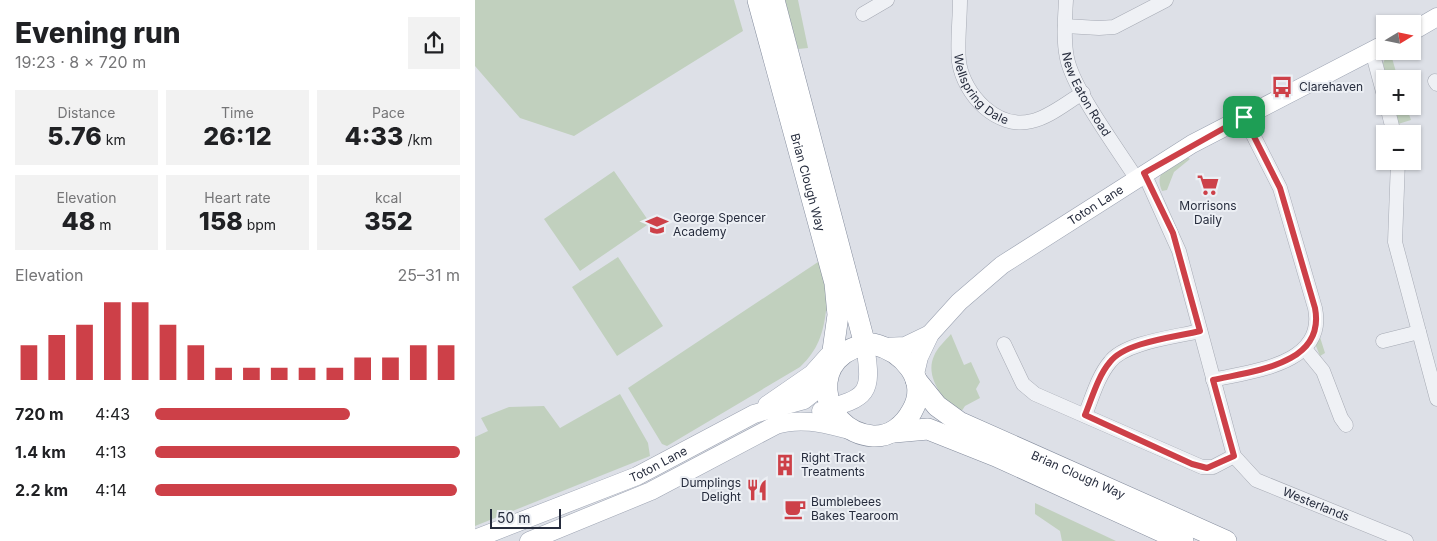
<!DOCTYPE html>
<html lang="en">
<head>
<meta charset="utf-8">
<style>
	body { margin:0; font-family:Inter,sans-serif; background:#f2f2f2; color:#202124; height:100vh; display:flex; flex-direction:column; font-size:19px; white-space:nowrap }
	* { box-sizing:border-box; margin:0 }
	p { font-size:16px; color:#757577 }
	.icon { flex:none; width:28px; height:28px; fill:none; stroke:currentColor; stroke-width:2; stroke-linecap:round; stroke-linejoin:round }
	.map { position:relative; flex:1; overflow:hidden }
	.sheet { display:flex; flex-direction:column; background:#fff; width:475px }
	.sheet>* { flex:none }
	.needle { width:32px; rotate:80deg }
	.fabs { position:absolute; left:901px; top:15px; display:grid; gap:10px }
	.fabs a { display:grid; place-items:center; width:45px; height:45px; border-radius:0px; background:#fff; box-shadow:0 1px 4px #0004; font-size:25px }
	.scale { position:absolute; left:15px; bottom:12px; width:71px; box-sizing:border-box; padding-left:5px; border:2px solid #262c3d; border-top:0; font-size:14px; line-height:18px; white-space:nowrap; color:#262c3d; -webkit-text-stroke:4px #eceff4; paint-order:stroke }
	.pin { position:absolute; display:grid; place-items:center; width:42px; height:42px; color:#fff; margin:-21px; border-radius:10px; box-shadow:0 2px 8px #0006 }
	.round { display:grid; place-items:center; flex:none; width:52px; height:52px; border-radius:0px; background:#f2f2f2 }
	.summary { display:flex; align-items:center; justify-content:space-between; height:85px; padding:0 15px }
	h1 { font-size:28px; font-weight:800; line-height:38px }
	.metrics { display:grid; grid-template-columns:repeat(3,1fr); gap:8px; height:85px; padding:5px 15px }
	.metrics div { display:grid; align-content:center; border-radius:0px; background:#f2f2f2; text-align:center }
	.metrics b { font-size:25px; font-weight:800 }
	.metrics small { font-size:14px; font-weight:400 }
	.metrics p { font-size:14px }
	.chart { height:140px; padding:10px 15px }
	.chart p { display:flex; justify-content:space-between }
	.chart svg { width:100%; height:90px; margin-top:5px; stroke:#cd4048; stroke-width:6 }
	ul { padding:0 15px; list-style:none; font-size:16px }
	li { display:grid; grid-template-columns:80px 60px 1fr; align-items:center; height:38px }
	li i { height:12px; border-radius:6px; background:#cd4048 }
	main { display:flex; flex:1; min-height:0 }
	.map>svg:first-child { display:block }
</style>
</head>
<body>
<main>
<section class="sheet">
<div class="summary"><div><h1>Evening run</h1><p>19:23 · 8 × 720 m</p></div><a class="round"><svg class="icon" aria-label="share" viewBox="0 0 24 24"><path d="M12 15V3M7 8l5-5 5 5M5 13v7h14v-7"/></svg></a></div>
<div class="metrics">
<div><p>Distance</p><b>5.76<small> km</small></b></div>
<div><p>Time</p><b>26:12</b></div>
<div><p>Pace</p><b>4:33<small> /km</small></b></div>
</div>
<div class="metrics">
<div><p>Elevation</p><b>48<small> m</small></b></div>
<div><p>Heart rate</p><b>158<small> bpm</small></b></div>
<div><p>kcal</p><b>352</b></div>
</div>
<div class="chart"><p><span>Elevation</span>25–31 m</p>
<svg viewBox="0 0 160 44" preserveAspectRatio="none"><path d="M5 44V27M15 44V22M25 44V17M35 44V6M45 44V6M55 44V17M65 44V27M75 44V38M85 44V38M95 44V38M105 44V38M115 44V38M125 44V33M135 44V33M145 44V27M155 44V27"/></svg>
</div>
<ul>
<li><b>720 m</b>4:43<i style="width:64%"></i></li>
<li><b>1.4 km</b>4:13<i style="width:100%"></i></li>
<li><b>2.2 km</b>4:14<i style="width:99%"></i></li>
</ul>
</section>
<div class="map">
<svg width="962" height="541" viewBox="0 0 962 541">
	<rect width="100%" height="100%" fill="#dde0e7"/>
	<path fill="#c1d0be" d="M0,0H259L268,31L99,136L45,118L0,66Z
		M310,0H323L333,48L323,49Z
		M914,51H915L923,79H912L908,63Z
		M919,106H931L936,120L923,124Z
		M711,156L715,159L699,172L692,190L687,191C678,171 696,165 711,156Z
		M139,171L175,223L105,271L69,219Z
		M143,257L188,326L142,356L97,287Z
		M346,260L356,310L351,311C348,334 343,350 325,367L192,446L187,444L153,388Z
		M476,334L489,365L496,362L505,382L501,389L505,398L490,406L484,415C470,401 449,378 459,356C462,348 470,341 476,334Z
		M844,334L850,353L845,356L839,341Z
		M145,394L173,443L175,456L0,526V437L13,431L6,418L34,407L69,406L85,428Z
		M560,503L641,541H587L585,531L560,514Z"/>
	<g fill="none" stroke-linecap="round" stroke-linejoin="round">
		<g stroke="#a6aab4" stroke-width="15">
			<g id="minor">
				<path id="s1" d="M485,0C485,20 482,42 484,62C489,95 522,130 557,121C575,117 592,102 608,93"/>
				<path id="s2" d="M591,0C590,19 588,39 592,58C598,89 642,148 661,178"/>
				<path d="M388,14L412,0"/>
				<path d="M590,26L624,28L639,27L691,0"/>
				<path d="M897,51L910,99"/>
				<path d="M960,81L962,84"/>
				<path d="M912,106L919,134"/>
				<path d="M923,161L920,242L962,399"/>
				<path id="s3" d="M669,173L704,251L759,456L781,480L931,541"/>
				<path d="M908,341L944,332"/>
				<path d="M529,344L548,384L560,394L727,467H738L759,456"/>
				<path d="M830,349L848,371L866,418L871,425"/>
				<path d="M738,380C776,371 852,365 840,308L805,188L769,117"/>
				<path d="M610,415C617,398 623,376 635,362C650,342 701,337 725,331"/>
			</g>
		</g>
		<g stroke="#9ca3b2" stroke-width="19">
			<g id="major">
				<path d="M938,31L962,17"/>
				<path d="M409,347L430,346L455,334"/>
				<path id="s4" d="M440,374L444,357L455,334L484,302L527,265L717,144L910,44"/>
				<path d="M292,405L337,374L353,356"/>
				<path d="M346,411C393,397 398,395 390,345"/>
				<path id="s5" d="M0,539L162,476L279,414L329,400L343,389L353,372"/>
				<path d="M54,541L176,491L301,425C327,417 350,424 375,430"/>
			</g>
		</g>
		<g stroke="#848c9d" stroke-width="22">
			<g id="highway">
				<path id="s6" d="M283,0L360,283L363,315L356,365"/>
				<path d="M299,0L390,345"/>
				<path d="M398,344C428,351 455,380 437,411C429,426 415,437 398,436C343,432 330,349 398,344Z"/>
				<path id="s7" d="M441,380L462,406L484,422L751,541"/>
				<path d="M419,432L453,429L521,456L708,541"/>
			</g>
		</g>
		<use href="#minor" stroke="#eff1f5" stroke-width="14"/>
		<use href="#major" stroke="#fff" stroke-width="18"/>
		<use href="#highway" stroke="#fff" stroke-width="21"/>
	</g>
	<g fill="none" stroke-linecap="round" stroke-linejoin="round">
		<g stroke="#fff" stroke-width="10">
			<path id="route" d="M769,117L805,188L840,308C851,365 777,371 738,380L759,456L732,468L717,464L610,415C617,398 623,376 635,362C650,342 701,337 725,331L698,233L669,173Z"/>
		</g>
		<use href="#route" stroke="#cd4048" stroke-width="6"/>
	</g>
	<defs>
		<g id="bus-bare" transform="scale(1.725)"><path d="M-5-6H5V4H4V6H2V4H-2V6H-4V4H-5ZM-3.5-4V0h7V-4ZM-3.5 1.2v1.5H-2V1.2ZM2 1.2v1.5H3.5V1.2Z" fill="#cd4048" stroke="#eceff4" stroke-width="2.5" paint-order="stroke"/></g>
		<g id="supermarket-bare" transform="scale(1.725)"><path d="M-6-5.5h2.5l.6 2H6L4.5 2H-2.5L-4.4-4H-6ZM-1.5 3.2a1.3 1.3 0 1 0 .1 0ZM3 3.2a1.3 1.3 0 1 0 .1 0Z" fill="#cd4048" stroke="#eceff4" stroke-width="2.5" paint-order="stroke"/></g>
		<g id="school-bare" transform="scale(1.725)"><path d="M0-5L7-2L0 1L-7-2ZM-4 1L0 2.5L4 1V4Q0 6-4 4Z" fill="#cd4048" stroke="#eceff4" stroke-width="2.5" paint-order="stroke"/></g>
		<g id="building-bare" transform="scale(1.725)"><path d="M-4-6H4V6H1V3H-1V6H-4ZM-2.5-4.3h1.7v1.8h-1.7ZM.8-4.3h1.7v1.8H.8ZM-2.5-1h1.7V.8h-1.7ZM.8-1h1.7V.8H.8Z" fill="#cd4048" stroke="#eceff4" stroke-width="2.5" paint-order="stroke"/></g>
		<g id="restaurant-bare" transform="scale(1.725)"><path d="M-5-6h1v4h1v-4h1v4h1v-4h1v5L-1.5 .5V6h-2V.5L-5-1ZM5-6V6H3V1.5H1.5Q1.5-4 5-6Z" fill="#cd4048" stroke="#eceff4" stroke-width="2.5" paint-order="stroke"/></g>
		<g id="cafe-bare" transform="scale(1.725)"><path d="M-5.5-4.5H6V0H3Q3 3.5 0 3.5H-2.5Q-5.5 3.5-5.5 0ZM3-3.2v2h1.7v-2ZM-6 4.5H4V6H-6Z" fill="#cd4048" stroke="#eceff4" stroke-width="2.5" paint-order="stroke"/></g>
	</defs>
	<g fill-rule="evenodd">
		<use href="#bus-bare" x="807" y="87"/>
		<use href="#supermarket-bare" x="733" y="185"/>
		<use href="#school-bare" x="182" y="225"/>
		<use href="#building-bare" x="310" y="465"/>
		<use href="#restaurant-bare" x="282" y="490"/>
		<use href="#cafe-bare" x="320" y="509"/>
	</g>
	<g text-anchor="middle" stroke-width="4" stroke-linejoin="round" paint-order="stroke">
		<g font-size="12" fill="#262c3d" stroke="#eceff4">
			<text dy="4" stroke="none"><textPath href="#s1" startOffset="98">Wellspring Dale</textPath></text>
			<text dy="4" stroke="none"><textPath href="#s2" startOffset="99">New Eaton Road</textPath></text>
			<text dy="4" stroke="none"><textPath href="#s6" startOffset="189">Brian Clough Way</textPath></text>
			<text dy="4" stroke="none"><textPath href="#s4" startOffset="254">Toton Lane</textPath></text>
			<text dy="4" stroke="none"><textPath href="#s5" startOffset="198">Toton Lane</textPath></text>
			<text dy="4" stroke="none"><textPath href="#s7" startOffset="191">Brian Clough Way</textPath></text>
			<text dy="4" stroke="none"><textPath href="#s3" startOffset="395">Westerlands</textPath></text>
		</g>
		<g font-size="12" fill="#262c3d" stroke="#eceff4" text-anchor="start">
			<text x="824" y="91">Clarehaven</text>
			<text x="733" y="210" text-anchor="middle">Morrisons<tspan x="733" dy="14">Daily</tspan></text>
			<text x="198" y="222">George Spencer<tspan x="198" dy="14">Academy</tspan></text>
			<text x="326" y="462">Right Track<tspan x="326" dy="14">Treatments</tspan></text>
			<text x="266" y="487" text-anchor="end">Dumplings<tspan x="266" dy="14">Delight</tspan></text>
			<text x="336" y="506">Bumblebees<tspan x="336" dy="14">Bakes Tearoom</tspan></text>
		</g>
	</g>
</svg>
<div class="fabs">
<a><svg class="needle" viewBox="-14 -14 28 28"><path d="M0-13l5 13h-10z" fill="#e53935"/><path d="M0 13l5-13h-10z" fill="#757577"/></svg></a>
<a>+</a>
<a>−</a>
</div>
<div class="scale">50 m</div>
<div class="pin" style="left:769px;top:117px;background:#1e9e55"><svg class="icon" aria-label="arrive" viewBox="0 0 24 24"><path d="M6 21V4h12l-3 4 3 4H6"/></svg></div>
</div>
</main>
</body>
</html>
